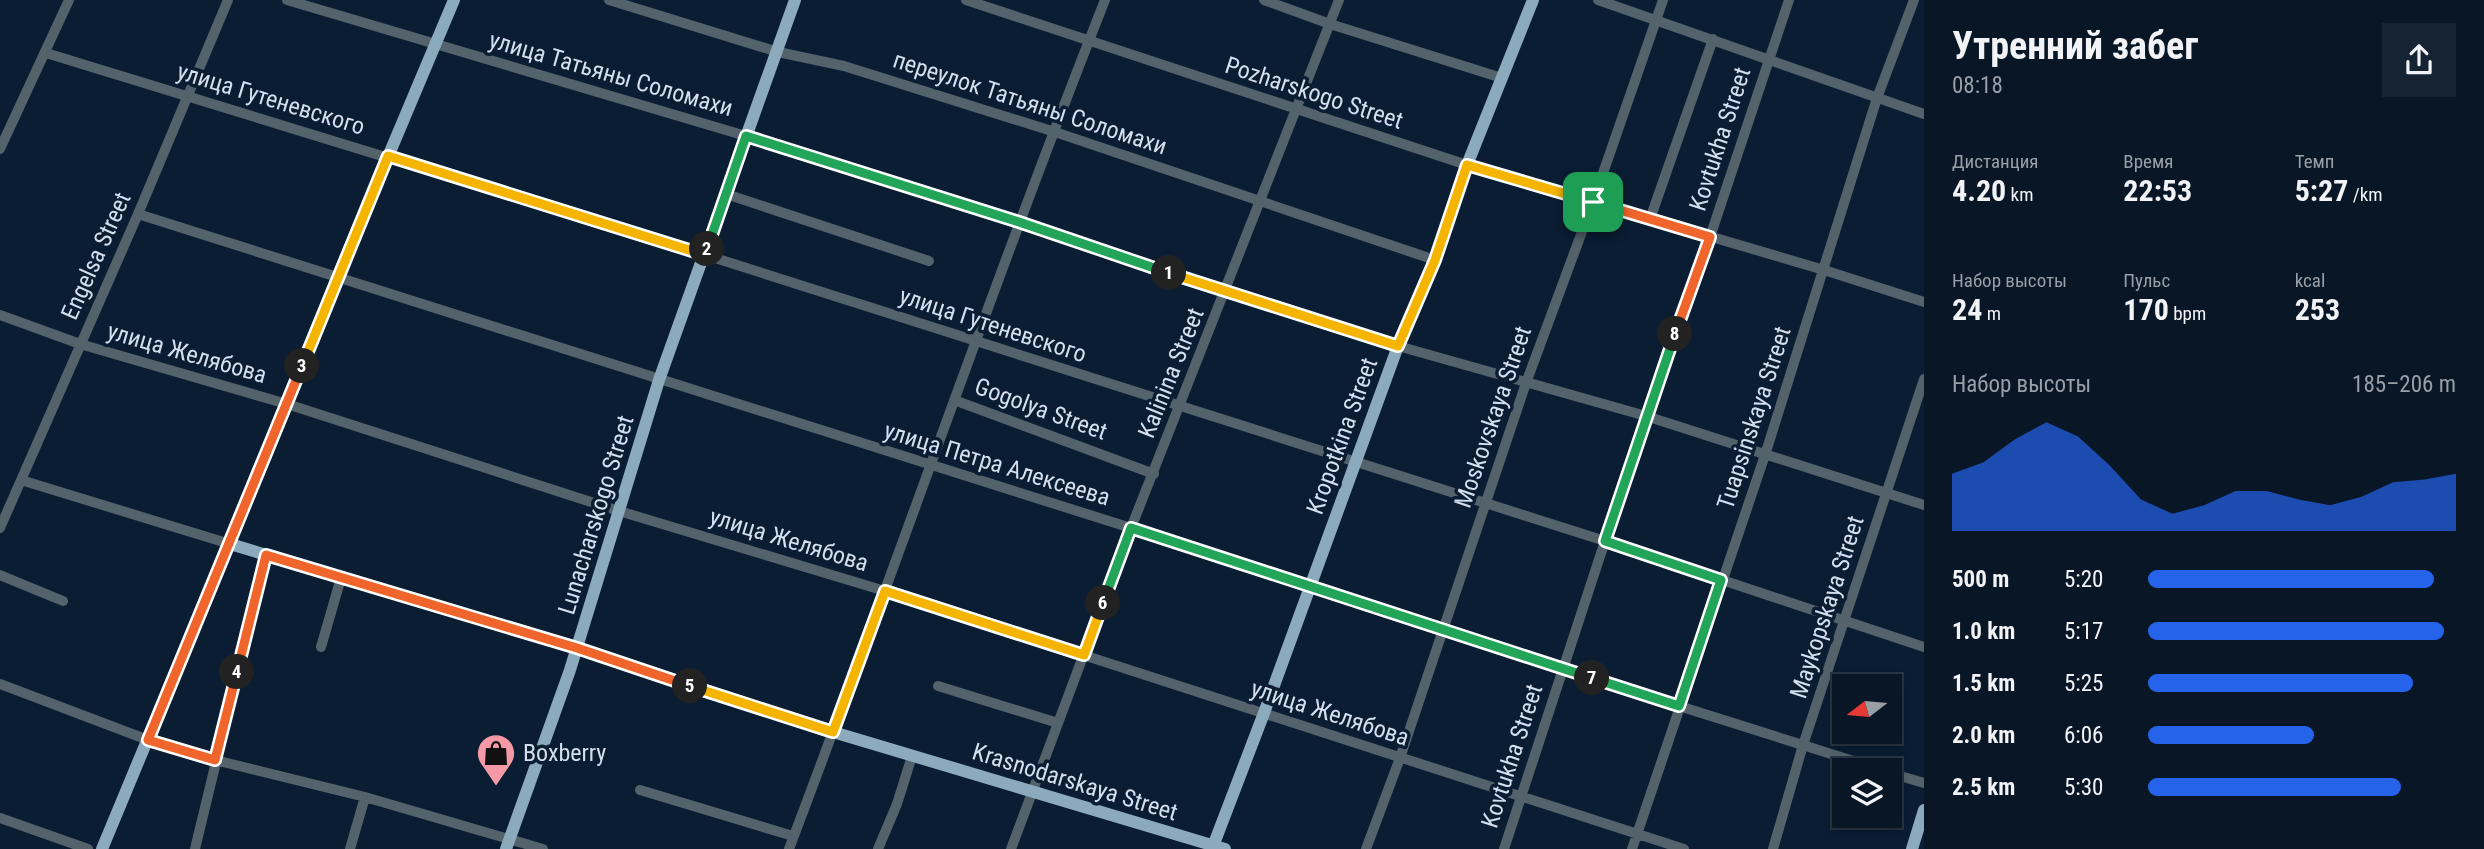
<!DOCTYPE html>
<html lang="ru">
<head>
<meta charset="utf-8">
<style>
	body { margin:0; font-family:"Roboto Condensed",sans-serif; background:#162332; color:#f1f3f6; height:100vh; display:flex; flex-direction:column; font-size:26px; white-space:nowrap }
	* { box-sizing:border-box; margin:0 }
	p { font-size:23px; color:#989fa7 }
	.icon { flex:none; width:38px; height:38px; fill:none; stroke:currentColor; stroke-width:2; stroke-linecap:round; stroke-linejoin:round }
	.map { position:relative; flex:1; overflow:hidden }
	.sheet { display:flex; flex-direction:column; background:#081626; width:560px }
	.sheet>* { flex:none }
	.needle { width:46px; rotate:254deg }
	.controls { position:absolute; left:1832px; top:674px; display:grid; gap:14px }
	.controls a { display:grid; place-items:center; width:70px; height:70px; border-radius:0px; background:#081626; box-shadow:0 4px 10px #0003,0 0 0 2px #293543; font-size:35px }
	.pin { position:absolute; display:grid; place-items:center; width:60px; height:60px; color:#fff; margin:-30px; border-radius:14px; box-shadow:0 4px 10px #0006 }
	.km { position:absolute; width:35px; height:35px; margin:-18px; border-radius:50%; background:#222; color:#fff; font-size:19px; line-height:35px; text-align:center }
	.round { display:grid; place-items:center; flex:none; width:74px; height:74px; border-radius:0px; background:#162332 }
	.summary { display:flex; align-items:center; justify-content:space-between; height:119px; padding:0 28px }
	h1 { font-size:38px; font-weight:700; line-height:52px }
	.figures { display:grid; grid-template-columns:repeat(3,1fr); gap:10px; height:119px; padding:7px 28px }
	.figures div { display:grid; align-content:center }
	.figures b { font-size:30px; font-weight:700 }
	.figures small { font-size:19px; font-weight:400 }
	.figures p { font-size:19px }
	.chart { height:196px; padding:14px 28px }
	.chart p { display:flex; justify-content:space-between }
	.chart svg { width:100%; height:126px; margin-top:7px; fill:#2563eb; opacity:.7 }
	ul { padding:0 28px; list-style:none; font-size:23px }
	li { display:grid; grid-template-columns:112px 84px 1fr; align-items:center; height:52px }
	li i { height:18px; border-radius:9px; background:#2563eb }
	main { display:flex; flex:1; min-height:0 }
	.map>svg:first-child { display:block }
</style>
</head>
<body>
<main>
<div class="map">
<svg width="1924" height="849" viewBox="0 0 1924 849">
	<rect width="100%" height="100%" fill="#0b1d33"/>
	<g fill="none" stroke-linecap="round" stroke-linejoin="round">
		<path stroke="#54636b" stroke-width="10" d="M287,0L746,136L1019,222L1226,293L1398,346L1646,416L1924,505
			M609,0L778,52L844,66L1055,132L1435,260
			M966,0L1467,165L1824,270L1924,302
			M1264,0L1330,24L1502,78
			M1598,0L1924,114
			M46,53L715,258L1605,541L1924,647
			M0,149L69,0
			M726,194L929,261
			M138,214L1131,528L1441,631L1882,770
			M1650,219L1713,39
			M0,315L80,344L287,404L619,511L885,591L1684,849
			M954,400L1154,474
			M21,480L230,544
			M0,528L138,214L228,0
			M0,575L63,601
			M321,647L341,578
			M0,684L148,740L215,760L365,797L543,849
			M938,686L1058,723
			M1890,773L1924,783
			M640,790L793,836
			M0,818L88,849
			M195,849L266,555
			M350,849L365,797
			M789,849C896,567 994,281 1105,0
			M878,849L897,804L912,756
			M1011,849L1131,528L1339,0
			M1366,849L1400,758L1526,383L1593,202L1663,0
			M1504,849L1646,416L1710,237L1789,0
			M1632,849L1765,455L1877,98L1914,0
			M1773,849L1803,745L1924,379"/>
		<path stroke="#8baabb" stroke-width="12" d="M230,544L577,648L833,732L1225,849
			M102,849L287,404L337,278L454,0
			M506,849L570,670L659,380L795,0
			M1212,849L1264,713L1398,346L1435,260L1467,165L1533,0
			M1912,849L1924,810"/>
	</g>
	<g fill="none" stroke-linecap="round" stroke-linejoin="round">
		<g stroke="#fff" stroke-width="14">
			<path id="split-1" d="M1169,273L1398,346L1435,260L1467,165L1593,202"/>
		</g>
		<g stroke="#fff" stroke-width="14">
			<path id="split-2" d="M707,249L746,136L1019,222L1169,273"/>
		</g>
		<g stroke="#fff" stroke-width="14">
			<path id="split-3" d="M302,366L388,156L705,255L707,249"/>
		</g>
		<g stroke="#fff" stroke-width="14">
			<path id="split-4" d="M237,672L215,760L148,740L302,366"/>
		</g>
		<g stroke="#fff" stroke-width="14">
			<path id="split-5" d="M237,672L266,555L577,648L690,686"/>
		</g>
		<g stroke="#fff" stroke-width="14">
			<path id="split-6" d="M690,686L833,732L885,591L1084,655L1103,603"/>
		</g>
		<g stroke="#fff" stroke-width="14">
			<path id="split-7" d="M1103,603L1131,528L1592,678"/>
		</g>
		<g stroke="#fff" stroke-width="14">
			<path id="split-8" d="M1592,678L1679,706L1721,580L1605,541L1675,334"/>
		</g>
		<g stroke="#fff" stroke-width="14">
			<path id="split-9" d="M1593,202L1710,237L1675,334"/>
		</g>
		<use href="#split-1" stroke="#f5b400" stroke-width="9"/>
		<use href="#split-2" stroke="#22a559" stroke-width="9"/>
		<use href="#split-3" stroke="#f5b400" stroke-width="9"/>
		<use href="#split-4" stroke="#f0652b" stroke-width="9"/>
		<use href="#split-5" stroke="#f0652b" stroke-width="9"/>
		<use href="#split-6" stroke="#f5b400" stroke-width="9"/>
		<use href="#split-7" stroke="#22a559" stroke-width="9"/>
		<use href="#split-8" stroke="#22a559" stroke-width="9"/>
		<use href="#split-9" stroke="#f0652b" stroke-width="9"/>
	</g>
	<defs>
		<g id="shop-pin" transform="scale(2.0125)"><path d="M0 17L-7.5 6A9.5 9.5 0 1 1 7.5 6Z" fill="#f49aa6" stroke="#0b1d33"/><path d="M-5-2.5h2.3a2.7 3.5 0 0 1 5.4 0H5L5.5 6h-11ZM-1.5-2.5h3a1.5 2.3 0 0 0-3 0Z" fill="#111"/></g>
	</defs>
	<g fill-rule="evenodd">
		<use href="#shop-pin" x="496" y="753"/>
	</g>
	<g text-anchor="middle" stroke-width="7" stroke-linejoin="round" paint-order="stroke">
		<g font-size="24" fill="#d4dfef" stroke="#0b1d33">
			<text transform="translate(611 74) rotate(16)" y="8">улица Татьяны Соломахи</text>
			<text transform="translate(1314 93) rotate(18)" y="8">Pozharskogo Street</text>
			<text transform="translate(271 99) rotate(17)" y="8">улица Гутеневского</text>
			<text transform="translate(1030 103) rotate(18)" y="8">переулок Татьяны Соломахи</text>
			<text transform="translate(1720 139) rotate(-72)" y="8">Kovtukha Street</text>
			<text transform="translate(96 256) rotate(-66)" y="8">Engelsa Street</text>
			<text transform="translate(993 325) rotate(18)" y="8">улица Гутеневского</text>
			<text transform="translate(187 353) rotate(16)" y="8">улица Желябова</text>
			<text transform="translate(1171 373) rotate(-68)" y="8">Kalinina Street</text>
			<text transform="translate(1041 409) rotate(20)" y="8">Gogolya Street</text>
			<text transform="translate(1493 417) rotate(-71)" y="8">Moskovskaya Street</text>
			<text transform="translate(1754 418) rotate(-72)" y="8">Tuapsinskaya Street</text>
			<text transform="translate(1342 436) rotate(-70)" y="8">Kropotkina Street</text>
			<text transform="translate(997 464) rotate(17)" y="8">улица Петра Алексеева</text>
			<text transform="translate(596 515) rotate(-73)" y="8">Lunacharskogo Street</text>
			<text transform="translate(789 540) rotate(17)" y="8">улица Желябова</text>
			<text transform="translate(1827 607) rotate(-72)" y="8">Maykopskaya Street</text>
			<text transform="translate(1330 713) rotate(18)" y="8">улица Желябова</text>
			<text transform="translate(1512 756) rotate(-72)" y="8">Kovtukha Street</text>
			<text transform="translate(1075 782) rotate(17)" y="8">Krasnodarskaya Street</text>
		</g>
		<g font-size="24" fill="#d4dfef" stroke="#0b1d33" text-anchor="start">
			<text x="523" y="761">Boxberry</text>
		</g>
	</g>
</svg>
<div class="controls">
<a><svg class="needle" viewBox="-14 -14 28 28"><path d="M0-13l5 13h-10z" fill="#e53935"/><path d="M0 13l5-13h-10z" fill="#989fa7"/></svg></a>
<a><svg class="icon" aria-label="layers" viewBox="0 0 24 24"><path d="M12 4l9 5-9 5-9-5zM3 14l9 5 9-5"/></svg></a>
</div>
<div class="pin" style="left:1593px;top:202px;background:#1e9e55"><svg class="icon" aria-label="arrive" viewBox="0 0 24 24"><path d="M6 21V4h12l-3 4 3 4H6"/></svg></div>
<b class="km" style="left:1169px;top:273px">1</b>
<b class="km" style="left:707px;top:249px">2</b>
<b class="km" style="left:302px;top:366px">3</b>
<b class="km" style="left:237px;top:672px">4</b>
<b class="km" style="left:690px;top:686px">5</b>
<b class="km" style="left:1103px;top:603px">6</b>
<b class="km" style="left:1592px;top:678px">7</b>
<b class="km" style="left:1675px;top:334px">8</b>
</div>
<section class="sheet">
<div class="summary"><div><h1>Утренний забег</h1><p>08:18</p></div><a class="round"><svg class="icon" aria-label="share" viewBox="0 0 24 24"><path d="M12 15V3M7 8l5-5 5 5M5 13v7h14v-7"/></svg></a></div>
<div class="figures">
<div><p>Дистанция</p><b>4.20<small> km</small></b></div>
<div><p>Время</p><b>22:53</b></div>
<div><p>Темп</p><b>5:27<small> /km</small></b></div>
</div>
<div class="figures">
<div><p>Набор высоты</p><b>24<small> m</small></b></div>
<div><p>Пульс</p><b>170<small> bpm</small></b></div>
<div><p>kcal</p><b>253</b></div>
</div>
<div class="chart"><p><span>Набор высоты</span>185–206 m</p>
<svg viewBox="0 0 160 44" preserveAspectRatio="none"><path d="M0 44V24L10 20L20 12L30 6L40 11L50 21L60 33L70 38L80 35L90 30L100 30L110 33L120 35L130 32L140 27L150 26L160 24V44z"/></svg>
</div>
<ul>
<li><b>500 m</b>5:20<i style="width:93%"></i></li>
<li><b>1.0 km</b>5:17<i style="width:96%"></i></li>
<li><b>1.5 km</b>5:25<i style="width:86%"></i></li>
<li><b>2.0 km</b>6:06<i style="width:54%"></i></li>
<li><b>2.5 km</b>5:30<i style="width:82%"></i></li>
</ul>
</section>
</main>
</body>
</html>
